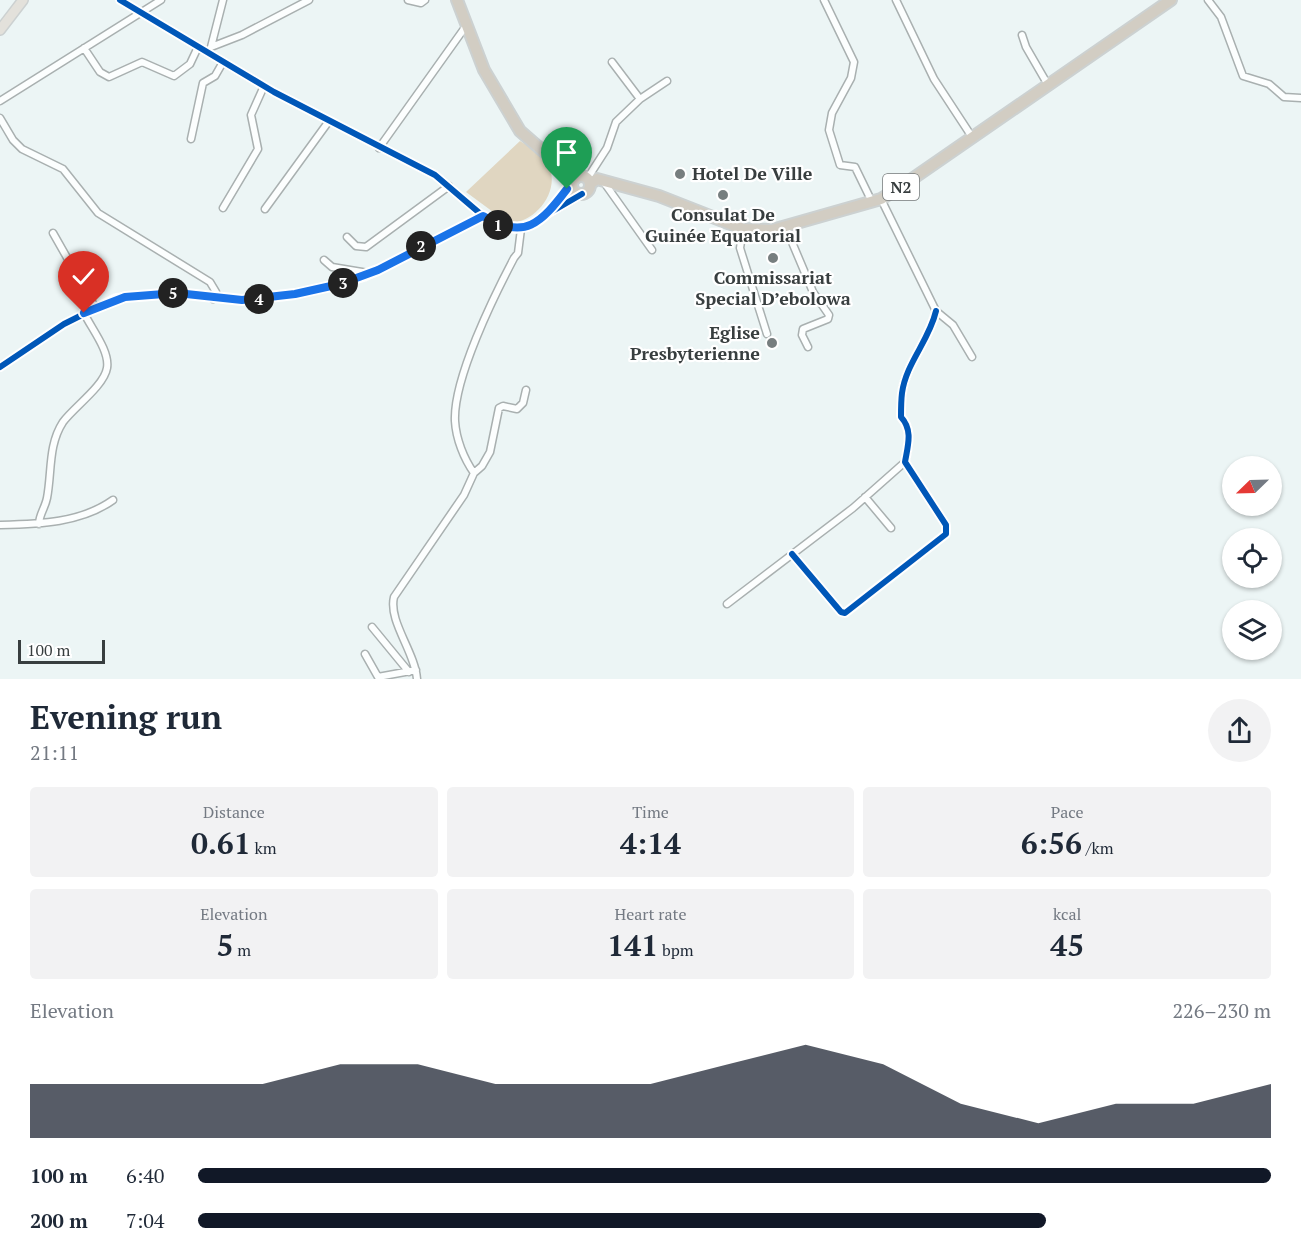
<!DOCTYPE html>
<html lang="en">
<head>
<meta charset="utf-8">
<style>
	body { margin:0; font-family:"PT Serif",serif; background:#f2f2f3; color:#1f2937; height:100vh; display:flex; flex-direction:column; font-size:22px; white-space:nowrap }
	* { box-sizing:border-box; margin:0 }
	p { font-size:20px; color:#747a83 }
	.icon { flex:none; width:33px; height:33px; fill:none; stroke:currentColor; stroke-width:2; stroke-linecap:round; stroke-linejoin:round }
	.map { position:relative; height:679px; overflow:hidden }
	.side { display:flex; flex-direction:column; background:#fff; flex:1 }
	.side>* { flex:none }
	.needle { width:39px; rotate:247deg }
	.fabs { position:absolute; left:1222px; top:456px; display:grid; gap:12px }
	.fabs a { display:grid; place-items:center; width:60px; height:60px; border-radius:50%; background:#fff; box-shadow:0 2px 4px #0004; font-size:30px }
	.scale { position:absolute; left:18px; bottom:15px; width:87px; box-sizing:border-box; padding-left:6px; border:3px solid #383e3f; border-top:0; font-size:16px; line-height:21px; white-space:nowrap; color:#383e3f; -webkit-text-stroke:4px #fff; paint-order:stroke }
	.pin { position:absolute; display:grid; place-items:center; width:51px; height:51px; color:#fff; margin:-62px -26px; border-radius:50% 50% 50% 0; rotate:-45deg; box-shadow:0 0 6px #0007 }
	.pin .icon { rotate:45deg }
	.km { position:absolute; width:30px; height:30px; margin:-15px; border-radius:50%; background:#222; color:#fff; font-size:16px; line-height:30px; text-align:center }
	.round { display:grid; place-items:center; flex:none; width:63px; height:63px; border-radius:32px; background:#f2f2f3 }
	.overview { display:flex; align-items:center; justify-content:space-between; height:102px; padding:0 30px }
	h1 { font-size:33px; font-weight:700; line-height:45px }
	.figures { display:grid; grid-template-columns:repeat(3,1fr); gap:9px; height:102px; padding:6px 30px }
	.figures div { display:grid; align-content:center; border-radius:6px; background:#f2f2f3; text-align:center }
	.figures b { font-size:30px; font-weight:700 }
	.figures small { font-size:16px; font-weight:400 }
	.figures p { font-size:16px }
	.chart { height:168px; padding:12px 30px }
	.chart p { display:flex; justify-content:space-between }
	.chart svg { width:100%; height:108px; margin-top:6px; fill:#111827; opacity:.7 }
	ul { padding:0 30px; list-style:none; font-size:20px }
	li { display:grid; grid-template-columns:96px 72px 1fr; align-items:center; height:45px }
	li i { height:15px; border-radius:8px; background:#111827 }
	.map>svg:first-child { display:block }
</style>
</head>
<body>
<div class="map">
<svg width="1301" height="679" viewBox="0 0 1301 679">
	<rect width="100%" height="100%" fill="#ecf5f5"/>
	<path fill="#e0d6c1" d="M520,141C528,146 540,152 546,161C564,187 537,224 508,223L466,192Z"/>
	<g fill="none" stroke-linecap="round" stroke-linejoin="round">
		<g stroke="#a9b0b0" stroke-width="9">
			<path id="street" d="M120,0L274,92L435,175L483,216L499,226L515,229L527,226L582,194
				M408,0L421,3L425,0
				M824,0L854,62L851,78L832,113L829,130L840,165L855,167L872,202
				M896,0L934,79L972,137
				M1208,0L1221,17L1243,76L1269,84L1284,97L1301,98
				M1022,35L1026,47L1048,85
				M211,47L242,35L309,0
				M211,47L223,0
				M84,48L100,72L109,77L142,62L174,76L190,64L198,47
				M612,62L640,99
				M0,101L161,0
				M0,118L13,140L22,149L63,169L98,213L210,282L216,292L213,299
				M191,139L203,83L215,76L223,62
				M379,148L466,26
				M587,179L607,148L616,122L640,99L667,81
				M603,181L652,250
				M881,199L936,311L953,325L972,357
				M223,208L258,149L251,115L264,86
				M265,209L329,121
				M552,211L573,182
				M786,228L813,292L829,315L828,319L803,329L802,335L808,347
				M743,229L740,248L767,334
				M53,233L95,307
				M347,237L356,246L366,247L449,186
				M324,260L332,267L368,273
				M0,367L64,324L116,298L177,293L242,300L295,294L364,277L483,216
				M474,473C464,459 456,439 455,421C453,379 494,296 514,258L518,253L521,229
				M865,497L891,528
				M39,524C39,515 45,508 47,498C52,472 48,445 63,422C74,407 104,386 107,368C110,351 91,328 84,313
				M0,525C39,524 81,523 113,500
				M792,554L841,612L845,613L946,534V525L905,462C908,445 913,430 901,417C901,409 901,401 902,393C906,363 929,341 936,311
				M727,604L853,508L905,462
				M372,627L409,672
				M365,654L378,677L416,670
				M417,679C415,652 388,621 394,597L464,495L474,473L482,466L490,452L499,408L503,406L517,409L523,403L526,390"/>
		</g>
		<g stroke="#ccd1d1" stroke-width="12">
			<path id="primary" d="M0,30L23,0"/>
		</g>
		<g stroke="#ccd1d1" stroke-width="14">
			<path id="highway" d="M457,0L484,70L520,131L575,179
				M572 185a9 9 0 1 1 18 0a9 9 0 1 1-18 0Z
				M590,184L597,179L659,196L743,229L772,230L881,199L902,186L1171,0"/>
		</g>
		<use href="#street" stroke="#fcfefe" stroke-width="6"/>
		<use href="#primary" stroke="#e3e1db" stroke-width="9"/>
		<use href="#highway" stroke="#d2cdc3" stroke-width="10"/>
		<g stroke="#fff" stroke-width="10">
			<path id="cycleway" d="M120,0L274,92L435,175L483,216L499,226L515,229L527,226L582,194
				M0,367L64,324L116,298L177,293L242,300L295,294L364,277L483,216
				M792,554L841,612L845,613L946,534V525L905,462C908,445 913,430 901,417C901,409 901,401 902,393C906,363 929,341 936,311"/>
		</g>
		<use href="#cycleway" stroke="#0057b8" stroke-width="6"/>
	</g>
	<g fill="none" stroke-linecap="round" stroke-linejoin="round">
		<g stroke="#fff" stroke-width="12">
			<path id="route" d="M84,313L125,297L177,293L242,300L295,294L340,284L378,270L483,216C525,241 541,223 567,189"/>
		</g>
		<use href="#route" stroke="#1a73e8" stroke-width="8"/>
	</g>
	<g fill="#777e7f" stroke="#fff" stroke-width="2">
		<circle cx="680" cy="174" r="6"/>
		<circle cx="723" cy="195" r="6"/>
		<circle cx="773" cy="258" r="6"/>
		<circle cx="772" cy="343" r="6"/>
	</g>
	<g text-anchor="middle" stroke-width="4.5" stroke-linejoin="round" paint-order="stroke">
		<rect fill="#fff" stroke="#747879" stroke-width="1.5" x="883" y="174" width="36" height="26" rx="4.5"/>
		<g font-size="16" font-weight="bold" fill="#383e3f">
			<text x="901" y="193">N2</text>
		</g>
		<g font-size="18" font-weight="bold" fill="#383e3f" stroke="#fff">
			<text x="692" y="180" text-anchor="start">Hotel De Ville</text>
			<text x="723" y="221">Consulat De<tspan x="723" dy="21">Guinée Equatorial</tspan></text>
			<text x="773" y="284">Commissariat<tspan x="773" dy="21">Special D’ebolowa</tspan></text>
			<text x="760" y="339" text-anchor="end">Eglise<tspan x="760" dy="21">Presbyterienne</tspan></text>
		</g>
	</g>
</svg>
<div class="fabs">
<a><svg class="needle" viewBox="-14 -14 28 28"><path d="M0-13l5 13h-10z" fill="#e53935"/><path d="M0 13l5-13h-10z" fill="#747a83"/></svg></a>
<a><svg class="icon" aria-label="locate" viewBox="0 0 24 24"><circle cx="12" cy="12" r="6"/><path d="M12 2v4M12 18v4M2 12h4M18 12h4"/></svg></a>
<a><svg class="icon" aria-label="layers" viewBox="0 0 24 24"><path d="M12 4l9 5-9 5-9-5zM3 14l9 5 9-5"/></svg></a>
</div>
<div class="scale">100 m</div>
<div class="pin" style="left:567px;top:189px;background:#1e9e55"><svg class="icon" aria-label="arrive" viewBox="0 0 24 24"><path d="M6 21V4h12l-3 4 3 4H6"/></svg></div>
<div class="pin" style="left:84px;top:313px;background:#d93025"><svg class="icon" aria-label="check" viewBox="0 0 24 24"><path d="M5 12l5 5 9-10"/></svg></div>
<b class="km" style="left:498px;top:225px">1</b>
<b class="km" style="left:421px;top:246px">2</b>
<b class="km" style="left:343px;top:283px">3</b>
<b class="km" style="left:259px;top:299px">4</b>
<b class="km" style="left:173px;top:293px">5</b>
</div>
<section class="side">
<div class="overview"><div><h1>Evening run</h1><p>21:11</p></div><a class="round"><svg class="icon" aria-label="share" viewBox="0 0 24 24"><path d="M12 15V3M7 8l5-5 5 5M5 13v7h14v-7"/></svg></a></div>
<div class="figures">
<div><p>Distance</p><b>0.61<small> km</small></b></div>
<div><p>Time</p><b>4:14</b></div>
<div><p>Pace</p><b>6:56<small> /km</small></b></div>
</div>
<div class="figures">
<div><p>Elevation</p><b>5<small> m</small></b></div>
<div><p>Heart rate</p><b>141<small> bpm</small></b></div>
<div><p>kcal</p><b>45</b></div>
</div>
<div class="chart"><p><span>Elevation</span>226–230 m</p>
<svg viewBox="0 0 160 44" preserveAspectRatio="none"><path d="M0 44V22L10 22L20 22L30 22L40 14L50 14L60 22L70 22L80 22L90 14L100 6L110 14L120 30L130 38L140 30L150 30L160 22V44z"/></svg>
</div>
<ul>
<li><b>100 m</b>6:40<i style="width:100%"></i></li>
<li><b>200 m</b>7:04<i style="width:79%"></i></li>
</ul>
</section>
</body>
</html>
